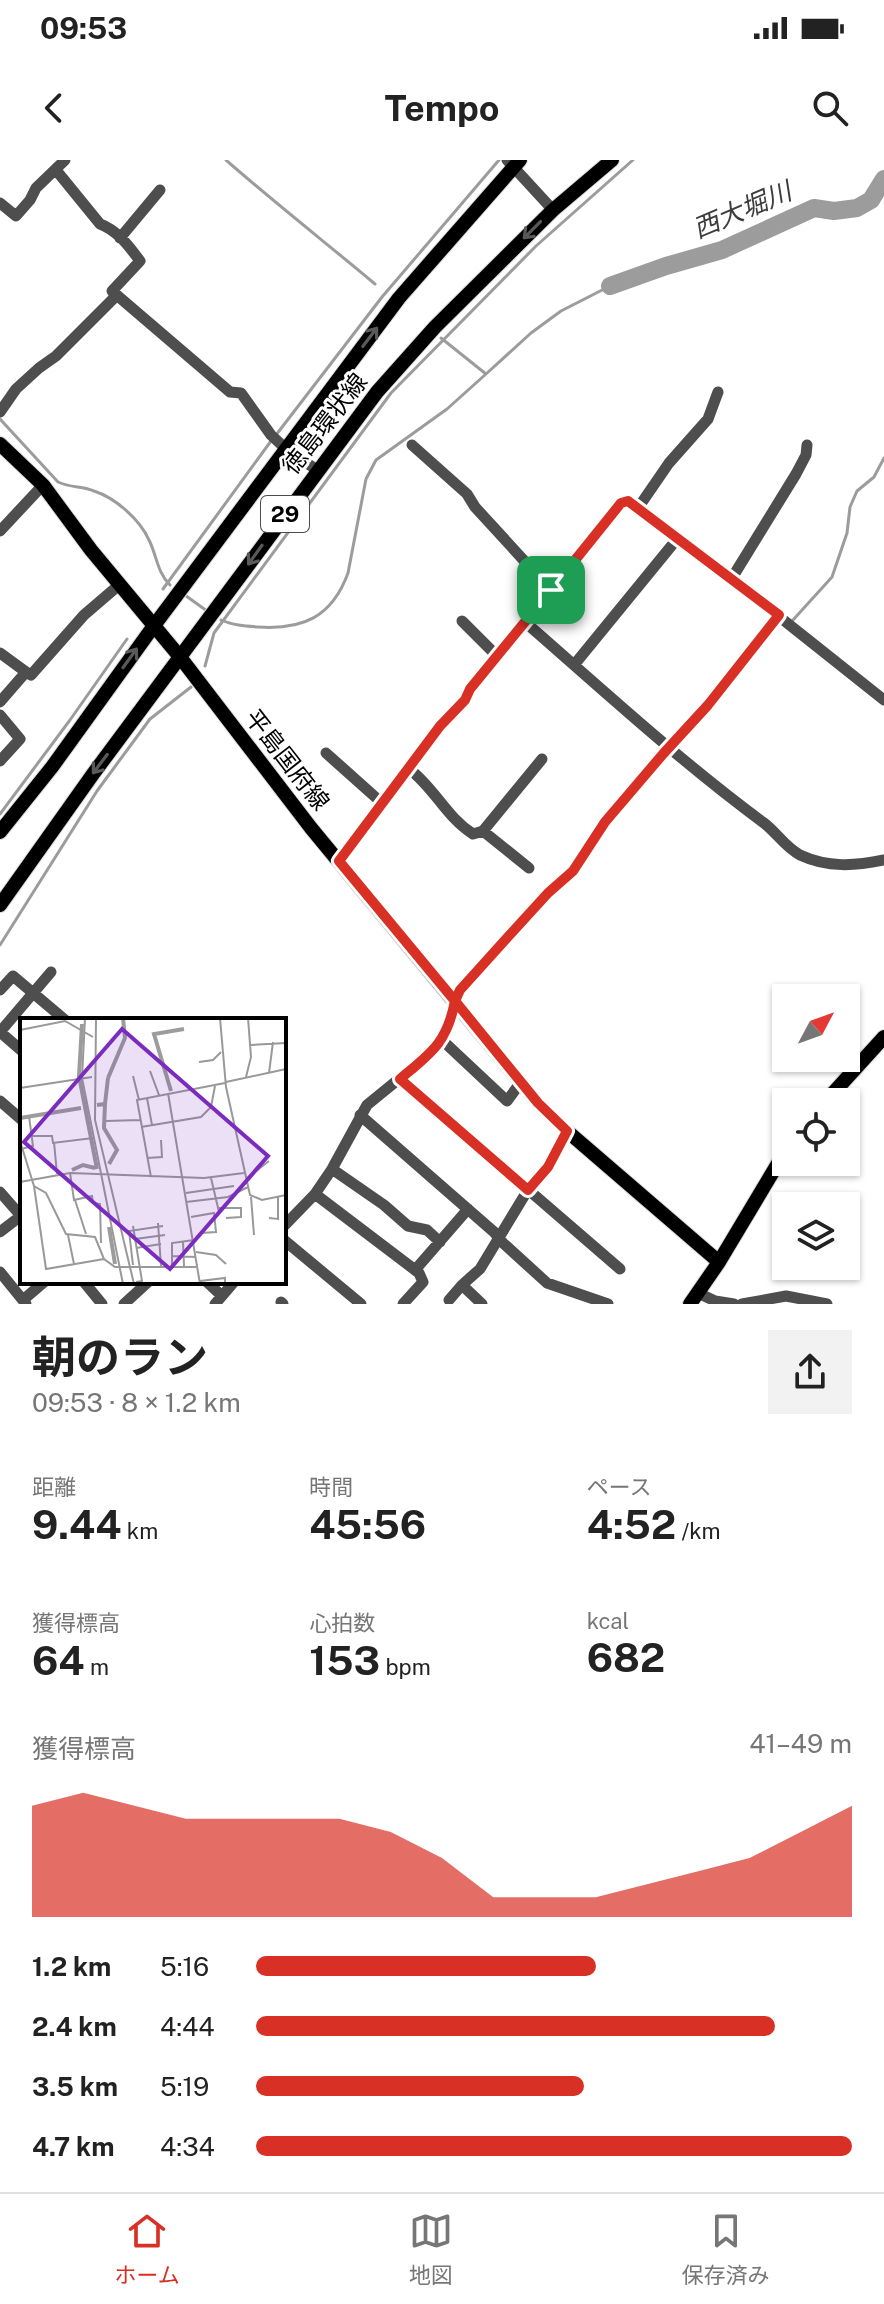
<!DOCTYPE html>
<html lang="ja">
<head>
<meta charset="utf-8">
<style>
	body { margin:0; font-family:"Public Sans","Noto Sans JP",sans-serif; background:#f2f2f2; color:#222; height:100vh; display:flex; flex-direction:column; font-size:30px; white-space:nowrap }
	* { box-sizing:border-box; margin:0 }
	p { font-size:26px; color:#767676 }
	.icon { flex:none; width:44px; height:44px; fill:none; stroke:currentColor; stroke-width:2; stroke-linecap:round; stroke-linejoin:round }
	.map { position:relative; height:1144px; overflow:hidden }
	.details { display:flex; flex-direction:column; background:#fff; flex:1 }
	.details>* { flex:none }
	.needle { width:52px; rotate:49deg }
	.tools { position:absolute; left:772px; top:824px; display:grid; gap:16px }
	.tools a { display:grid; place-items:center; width:88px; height:88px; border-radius:0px; background:#fff; box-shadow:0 2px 6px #0004; font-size:40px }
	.pin { position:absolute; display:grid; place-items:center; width:68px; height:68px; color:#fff; margin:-34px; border-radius:16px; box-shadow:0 4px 12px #0006 }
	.round { display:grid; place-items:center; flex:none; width:84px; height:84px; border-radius:0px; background:#f2f2f2 }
	.head { display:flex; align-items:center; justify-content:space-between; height:136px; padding:0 32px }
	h1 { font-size:44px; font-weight:700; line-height:60px }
	.figures { display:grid; grid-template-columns:repeat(3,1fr); gap:12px; height:136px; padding:8px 32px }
	.figures div { display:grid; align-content:center }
	.figures b { font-size:40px; font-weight:700 }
	.figures small { font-size:22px; font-weight:400 }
	.figures p { font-size:22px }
	.chart { height:224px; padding:16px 32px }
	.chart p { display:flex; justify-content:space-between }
	.chart svg { width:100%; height:144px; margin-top:8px; fill:#d93025; opacity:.7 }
	ul { padding:0 32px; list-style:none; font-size:26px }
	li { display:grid; grid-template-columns:128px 96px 1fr; align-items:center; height:60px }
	li i { height:20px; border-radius:10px; background:#d93025 }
	.status { display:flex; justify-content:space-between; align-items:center; height:56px; padding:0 40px; background:#fff; direction:ltr }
	.status svg { height:22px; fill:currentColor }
	header { display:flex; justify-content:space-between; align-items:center; height:104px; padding:0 32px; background:#fff; font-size:36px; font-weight:700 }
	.menu { display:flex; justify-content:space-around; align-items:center; height:112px; border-top:2px solid #e0e0e0; background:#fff; font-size:22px; color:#767676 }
	.menu a { display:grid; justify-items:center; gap:4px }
	.menu .on { color:#d93025 }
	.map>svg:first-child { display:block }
</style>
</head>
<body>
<div class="status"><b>09:53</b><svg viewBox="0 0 49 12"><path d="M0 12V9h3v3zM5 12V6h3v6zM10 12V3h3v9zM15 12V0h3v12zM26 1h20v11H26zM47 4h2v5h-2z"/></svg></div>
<header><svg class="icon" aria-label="back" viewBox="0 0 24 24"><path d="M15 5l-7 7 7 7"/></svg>Tempo<svg class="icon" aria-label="search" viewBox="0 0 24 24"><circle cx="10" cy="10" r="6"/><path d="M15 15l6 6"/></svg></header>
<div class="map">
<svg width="884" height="1144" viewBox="0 0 884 1144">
	<rect width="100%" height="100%" fill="#fff"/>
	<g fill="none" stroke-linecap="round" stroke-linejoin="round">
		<path stroke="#9c9c9c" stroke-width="3" d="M226,0C275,43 325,82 375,124
			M441,178L486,214L531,173L561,151L610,126
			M0,259L58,322C71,328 82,326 94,331C116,338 140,360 149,380C157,396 157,412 170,425
			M276,275L382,137L499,0
			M163,429L271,281
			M182,433L207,451
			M221,460C232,465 245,466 258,467C303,470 332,457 348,413L366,319L376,300L447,249L486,214
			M793,460L832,417L847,373L850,347L857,331L874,317L884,298
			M205,506L214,473L391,233L536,86L633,0
			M0,654L70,560L127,479
			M0,785L97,631L150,559L191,527"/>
		<path stroke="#9c9c9c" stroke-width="18" d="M610,126L666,106L722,90L814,48L834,51L857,48L871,40L884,19"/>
		<g stroke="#dbdbdb" stroke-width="16">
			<path id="major" d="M0,284L43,325L91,390L180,497L311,668L538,943L567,971L719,1102
				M0,672L52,607L153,467L399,138L520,0
				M0,745L93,614L377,232L435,167L553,50L612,0
				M825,942L884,877
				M690,1144L719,1102L786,990"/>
		</g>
		<path stroke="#4e4e4e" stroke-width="11" d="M507,0L553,50
			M56,10L100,64C117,70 129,86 140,101L112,131L230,232L241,233L271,275L285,288L317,310
			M0,43L16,56L30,40L36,28L65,0
			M120,78L160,30
			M0,252L16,229L39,208L56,196L117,135
			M412,285L467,334L475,347L551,430
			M638,348L669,303L708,259L718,232
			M0,371L43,325
			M732,418L796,314L806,295L807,285
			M462,461L497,496
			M525,462C603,530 680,601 764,663C777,673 785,687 800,695C828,708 855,706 884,700
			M0,493L26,512L0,542
			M574,505L677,379
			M26,512L31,515L84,455L119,425
			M0,555L20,579L0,601
			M326,593L382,643
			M408,608C434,627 446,657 473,674L483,671L542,599
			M483,671L529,708
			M339,701L440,566L465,540L470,529L621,343L628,341L677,379L684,381L884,540
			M0,830L13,816L65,860
			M0,872L51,812
			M0,872L22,891
			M442,880L507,941L521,922
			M400,919L620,1109
			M0,941L22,960
			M360,955L494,1072L503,1083L547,1123L608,1144
			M332,1009L384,1045L408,1066L427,1070L440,1082
			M0,1032L21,1056
			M315,1034L419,1113L423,1122L403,1144
			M284,1066L315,1034L332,1009L367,945L432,892L442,880L451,863L455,841L460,830L548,733L573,711L605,662L663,594L708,545L779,455
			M0,1072L22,1055
			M284,1080L361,1144
			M415,1110L468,1049
			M0,1112L26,1144
			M84,1122L102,1144
			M207,1122L222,1136
			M462,1125L482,1144
			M698,1133L715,1141L734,1144
			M23,1140L44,1122
			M449,1140L462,1125L480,1109L529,1028L548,1007L567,971
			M281,1142L283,1144
			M124,1144L148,1122
			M215,1144L234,1122
			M742,1144L786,1136L827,1144"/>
		<use href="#major" stroke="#000" stroke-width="14"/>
	</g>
	<defs><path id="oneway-shaft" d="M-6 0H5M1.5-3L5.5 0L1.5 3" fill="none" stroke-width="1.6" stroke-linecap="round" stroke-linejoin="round" transform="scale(2)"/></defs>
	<g stroke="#595959">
		<use href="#oneway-shaft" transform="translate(532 70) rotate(135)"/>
		<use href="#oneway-shaft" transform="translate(370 177) rotate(-53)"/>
		<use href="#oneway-shaft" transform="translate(255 395) rotate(126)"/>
		<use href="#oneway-shaft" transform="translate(130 498) rotate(-54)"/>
		<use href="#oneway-shaft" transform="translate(100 604) rotate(127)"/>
	</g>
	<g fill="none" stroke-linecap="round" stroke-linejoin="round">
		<g stroke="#fff" stroke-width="16">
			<path id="route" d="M551,430L470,529L465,540L440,566L339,701L455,841C447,883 431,893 400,919L528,1030L548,1007L567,971L538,943L455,841L460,830L506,779L548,733L573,711L605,662L663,594L708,545L779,455L628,341L621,343L551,430"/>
		</g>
		<use href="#route" stroke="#d93025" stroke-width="10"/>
	</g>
	<g text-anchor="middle" stroke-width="6" stroke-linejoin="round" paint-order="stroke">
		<rect fill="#fff" stroke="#4c4c4c" stroke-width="2" x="261" y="336" width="48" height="36" rx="6"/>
		<g font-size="22" font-weight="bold" fill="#000">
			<text x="285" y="362">29</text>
		</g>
		<g font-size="24" fill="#000" stroke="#fff">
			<text transform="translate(325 264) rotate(-52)" y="8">徳島環状線</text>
			<text transform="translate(287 600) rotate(52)" y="8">平島国府線</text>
		</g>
		<g font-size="26" font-style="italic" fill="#3d3d3d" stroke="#fff">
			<text transform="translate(742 50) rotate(-23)" y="9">西大堀川</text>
		</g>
	</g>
	<g transform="translate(20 858)">
		<rect width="266" height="266" fill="#fff"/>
		<path fill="none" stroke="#9c9c9c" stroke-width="4" d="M62,6L59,58L77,151M88,60L105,20L103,0M151,73L134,16L164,11M85,86L84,110L97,132L89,146M77,87L85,86L88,60M0,100L61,90M52,152L63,147L75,150M89,209L95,246"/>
		<path fill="none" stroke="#999" stroke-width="2" d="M65,0L62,60L103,266M76,0L75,102L114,266M200,0L206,69L230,177L242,182L266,177M0,12L45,3L73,19M231,27L266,25M179,44L193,42L201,34M130,53L139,77M249,55L253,24M113,58L119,82M226,59L231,39L228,0M206,64L266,51M0,70L72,59M148,75L180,266M127,80L132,107M86,103L120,102M121,109L181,99L191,89L195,68M11,118H32L33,125L73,120M0,123L14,168L26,175L46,216L75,219L84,241L95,249H176M34,124L37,156M1,131L13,128L9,98M127,140L142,139L141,122M50,155L54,182L72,178L73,185L80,186L81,225M131,159L117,82L205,65M191,160L199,194M226,161L249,143M0,164L50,155L184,160L224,155M14,168L26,251L84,241M166,175L214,168M231,179L234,217M55,182L66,216M166,184L208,179L228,169M199,190H221V199L206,200M171,199L194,195L196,214L181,215M249,200L258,201V179M138,205L141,248M113,208L122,263L116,264M48,217L54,246M115,221L145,217M163,224L164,248M116,230L141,226M176,234L196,237L206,246M152,238L176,239M113,247L109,213L143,208M152,248V225L174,222M180,263L205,260V266"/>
		<path fill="#7b2cbf" fill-opacity="0.15" stroke="#7b2cbf" stroke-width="4" d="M102,11L248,138L150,251L4,124Z"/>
		<rect width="266" height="266" fill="none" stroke="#000" stroke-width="4"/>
	</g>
</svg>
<div class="tools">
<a><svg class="needle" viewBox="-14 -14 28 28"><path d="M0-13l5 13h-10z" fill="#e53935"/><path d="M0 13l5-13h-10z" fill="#767676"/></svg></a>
<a><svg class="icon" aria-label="locate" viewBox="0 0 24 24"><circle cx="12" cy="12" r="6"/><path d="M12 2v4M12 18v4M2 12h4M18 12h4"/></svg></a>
<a><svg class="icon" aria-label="layers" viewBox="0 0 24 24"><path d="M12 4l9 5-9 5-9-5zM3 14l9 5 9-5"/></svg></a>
</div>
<div class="pin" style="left:551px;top:430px;background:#1e9e55"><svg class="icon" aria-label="arrive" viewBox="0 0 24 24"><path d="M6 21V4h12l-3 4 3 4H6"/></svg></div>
</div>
<section class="details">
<div class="head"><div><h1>朝のラン</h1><p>09:53 · 8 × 1.2 km</p></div><a class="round"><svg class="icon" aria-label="share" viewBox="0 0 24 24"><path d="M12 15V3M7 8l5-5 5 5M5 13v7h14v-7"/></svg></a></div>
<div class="figures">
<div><p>距離</p><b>9.44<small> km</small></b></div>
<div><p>時間</p><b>45:56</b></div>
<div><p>ペース</p><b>4:52<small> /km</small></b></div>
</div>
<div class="figures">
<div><p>獲得標高</p><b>64<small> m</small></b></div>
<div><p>心拍数</p><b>153<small> bpm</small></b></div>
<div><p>kcal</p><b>682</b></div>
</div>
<div class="chart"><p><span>獲得標高</span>41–49 m</p>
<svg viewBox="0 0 160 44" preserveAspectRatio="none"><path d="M0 44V10L10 6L20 10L30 14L40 14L50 14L60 14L70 18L80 26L90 38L100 38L110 38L120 34L130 30L140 26L150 18L160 10V44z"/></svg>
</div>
<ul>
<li><b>1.2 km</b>5:16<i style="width:57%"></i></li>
<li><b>2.4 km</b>4:44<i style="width:87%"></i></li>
<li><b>3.5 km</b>5:19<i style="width:55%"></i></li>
<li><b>4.7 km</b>4:34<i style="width:100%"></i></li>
</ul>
</section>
<nav class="menu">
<a class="on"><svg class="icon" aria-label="home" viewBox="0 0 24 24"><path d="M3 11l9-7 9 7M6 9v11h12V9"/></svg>ホーム</a>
<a><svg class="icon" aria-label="map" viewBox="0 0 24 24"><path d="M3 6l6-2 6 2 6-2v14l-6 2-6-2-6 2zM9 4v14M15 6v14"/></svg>地図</a>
<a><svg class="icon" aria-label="saved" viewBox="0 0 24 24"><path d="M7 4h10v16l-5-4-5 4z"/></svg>保存済み</a>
</nav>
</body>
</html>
